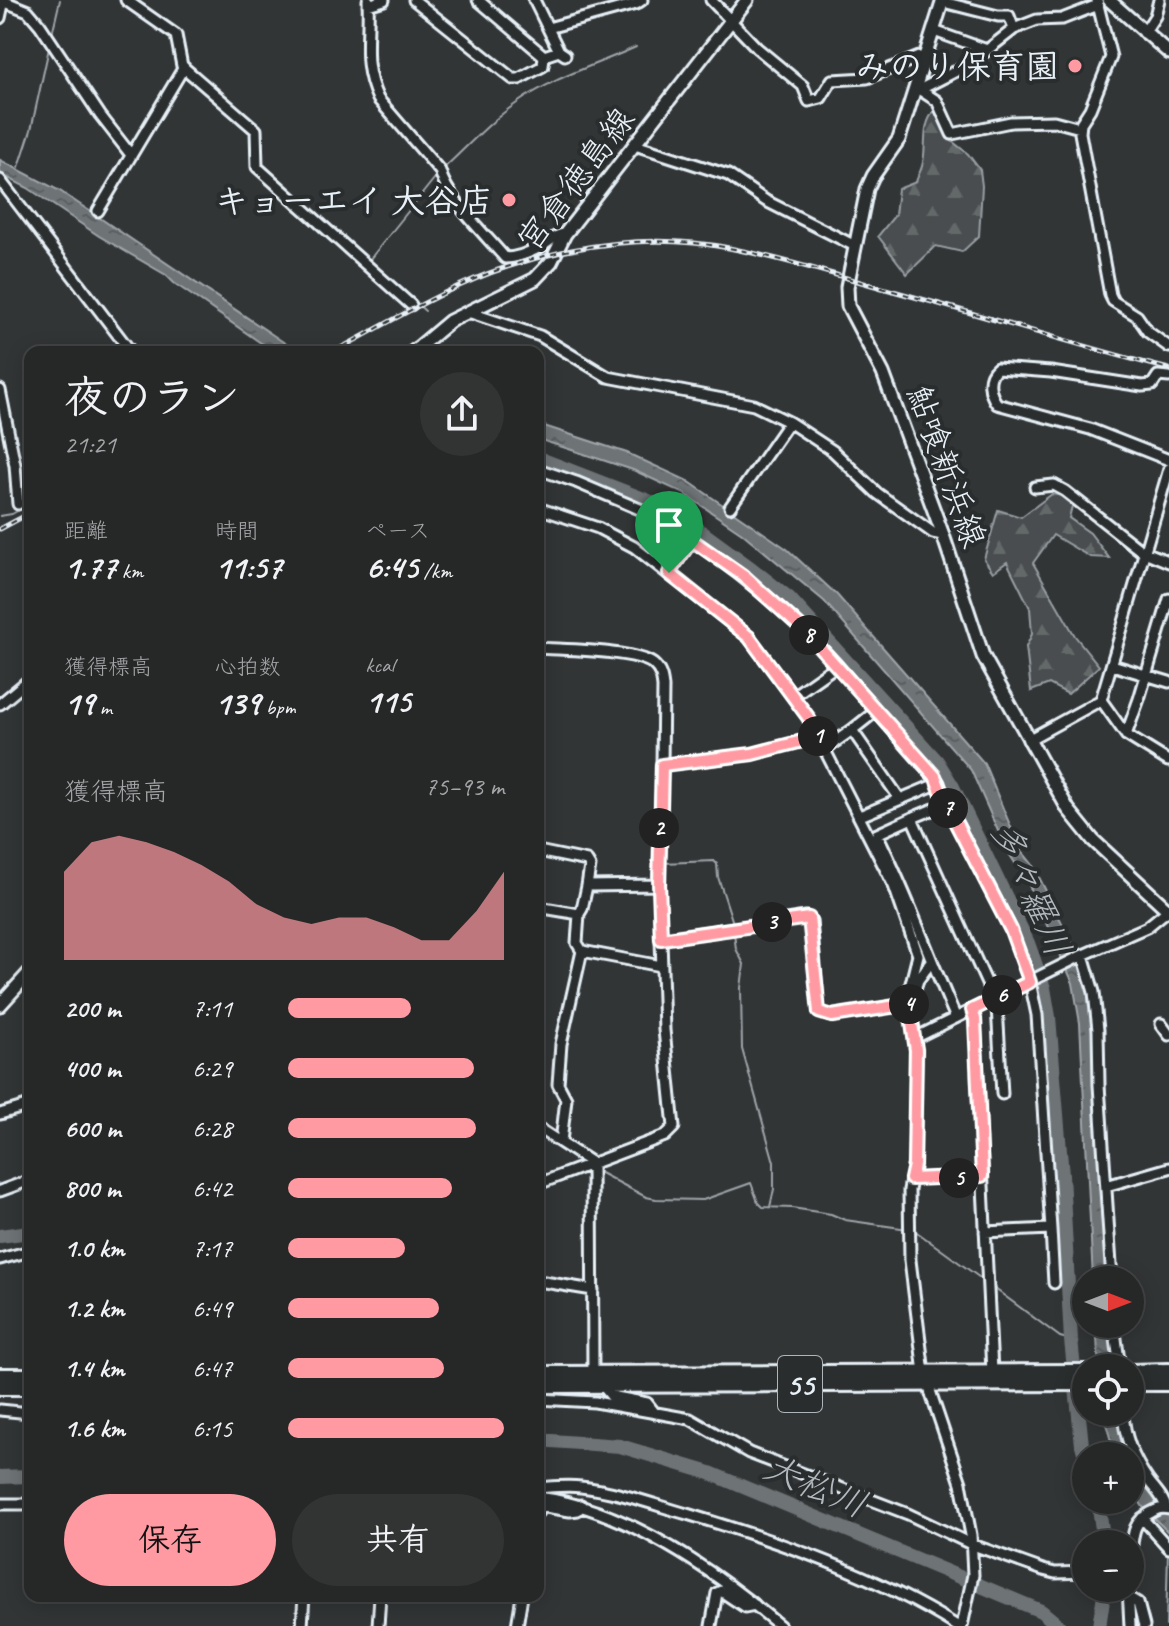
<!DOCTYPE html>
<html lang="ja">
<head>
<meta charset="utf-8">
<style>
	body { margin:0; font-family:Caveat,"Klee One",sans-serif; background:#323434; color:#f1f3f6; height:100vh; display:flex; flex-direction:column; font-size:30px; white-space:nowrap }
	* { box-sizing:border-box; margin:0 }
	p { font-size:26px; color:#a4a6a8 }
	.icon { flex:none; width:44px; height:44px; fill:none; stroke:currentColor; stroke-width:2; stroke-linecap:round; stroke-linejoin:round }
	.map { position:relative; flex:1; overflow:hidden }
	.sheet { position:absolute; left:24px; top:346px; width:520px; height:1256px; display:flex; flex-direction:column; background:#262828; border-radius:16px; box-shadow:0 4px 20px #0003,0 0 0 2px #424445 }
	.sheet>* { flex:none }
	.needle { width:52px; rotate:90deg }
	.fabs { position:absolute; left:1072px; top:1266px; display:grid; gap:16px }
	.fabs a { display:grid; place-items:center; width:72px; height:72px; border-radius:50%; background:#262828; box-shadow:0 4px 20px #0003,0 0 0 2px #424445; font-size:40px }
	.pin { position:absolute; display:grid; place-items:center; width:68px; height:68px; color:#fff; margin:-82px -34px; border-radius:50% 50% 50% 0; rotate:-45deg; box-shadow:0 0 8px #0007 }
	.pin .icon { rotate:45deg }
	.km { position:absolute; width:40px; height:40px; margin:-20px; border-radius:50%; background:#222; color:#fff; font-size:22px; line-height:40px; text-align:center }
	.round { display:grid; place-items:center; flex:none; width:84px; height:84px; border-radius:42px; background:#323434 }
	.head { display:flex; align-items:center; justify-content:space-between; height:136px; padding:0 40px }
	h1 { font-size:44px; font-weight:800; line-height:60px }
	.figures { display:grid; grid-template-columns:repeat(3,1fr); gap:12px; height:136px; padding:8px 40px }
	.figures div { display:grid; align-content:center }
	.figures b { font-size:34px; font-weight:800 }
	.figures small { font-size:22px; font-weight:400 }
	.figures p { font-size:22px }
	.chart { height:224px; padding:16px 40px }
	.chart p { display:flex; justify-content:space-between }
	.chart svg { width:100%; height:144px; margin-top:8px; fill:#ff9aa2; opacity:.7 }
	.button { display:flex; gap:16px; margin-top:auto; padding:16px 40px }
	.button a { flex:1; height:92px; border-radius:48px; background:#ff9aa2; color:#111; font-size:32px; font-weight:800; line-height:92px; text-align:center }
	.button a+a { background:#323434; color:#f1f3f6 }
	ul { padding:0 40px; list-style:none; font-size:26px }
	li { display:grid; grid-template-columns:128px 96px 1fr; align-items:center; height:60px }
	li i { height:20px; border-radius:10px; background:#ff9aa2 }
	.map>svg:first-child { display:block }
</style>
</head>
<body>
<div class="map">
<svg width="1169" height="1626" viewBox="0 0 1169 1626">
	<defs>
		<pattern id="forest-firs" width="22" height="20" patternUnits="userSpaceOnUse" patternTransform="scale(2)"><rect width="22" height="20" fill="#494d4f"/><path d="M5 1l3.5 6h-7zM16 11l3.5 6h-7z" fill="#636769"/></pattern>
		<pattern id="water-ripples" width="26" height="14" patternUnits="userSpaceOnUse" patternTransform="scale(2)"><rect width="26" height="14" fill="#6e7376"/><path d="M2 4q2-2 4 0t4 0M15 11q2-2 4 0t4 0" fill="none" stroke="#5a5e60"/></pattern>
	</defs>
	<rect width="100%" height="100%" fill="#323536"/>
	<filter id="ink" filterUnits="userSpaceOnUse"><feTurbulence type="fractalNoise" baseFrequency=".0125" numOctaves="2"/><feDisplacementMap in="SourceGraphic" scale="16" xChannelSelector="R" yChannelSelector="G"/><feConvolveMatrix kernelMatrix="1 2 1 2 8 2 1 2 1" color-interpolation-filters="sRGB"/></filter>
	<g filter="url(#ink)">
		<path fill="url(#forest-firs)" stroke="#989fa4" stroke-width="2" d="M935,110L947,137L968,154L980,170L982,186L979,236L962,252L936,246L907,274L878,236L895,215L898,189L916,182C918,175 922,169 923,162C927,144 921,125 935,110Z
			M1052,494L1074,498L1069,518L1090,533L1109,558L1090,557L1053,535L1033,563L1075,636L1099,666L1068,694L1049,684L1031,691L1026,647L1032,634L1030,608L1007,562L993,572L984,559L998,510L1021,517Z"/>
		<path fill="url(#water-ripples)" stroke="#9fa5aa" stroke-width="2" d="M0,160L60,191L298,352H274L174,283L166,275L99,236L28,188L0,174Z
			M538,424L627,453L688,481L787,549L837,595L984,763L1020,849L1033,865L1076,951L1090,990L1095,1030L1108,1280H1093L1080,1023L1073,983L1028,883L1006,849L971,770L824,601L742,533L683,493L633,470L538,439Z
			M1096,1324H1111L1114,1368H1099Z
			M1103,1412H1117L1129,1456H1115Z
			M1130,1459L1139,1476L1169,1513V1533L1143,1507L1130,1487Z"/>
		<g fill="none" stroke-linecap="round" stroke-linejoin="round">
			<path stroke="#9fa5aa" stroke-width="2" d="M52,34L60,0
				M176,58L179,71
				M183,75L251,134
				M261,144L262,163L425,311
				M443,169C467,147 490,121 517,103C554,77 596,65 636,47
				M18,170L31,130L49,48
				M370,259L438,174
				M0,516L12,514L30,504
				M662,863L714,861L717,864L718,877L733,923
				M734,933L736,949L744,964L741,988L742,1049L774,1162V1189L770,1207
				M595,1170L646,1197L656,1199L703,1200L751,1183L758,1202L763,1207L792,1208L831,1214L845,1220L908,1229
				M914,1230L983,1280
				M991,1286L1060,1337L1071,1340
				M1166,1626L1168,1551"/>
			<path stroke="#6e7376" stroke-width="14" d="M538,458L654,503L692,525L752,569L789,598L937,761L953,787L1028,943L1044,988L1049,1017L1062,1175L1071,1340L1082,1445L1086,1459
				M0,1236L30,1232
				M538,1440L620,1446L710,1473L1041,1611L1059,1626
				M0,1477L30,1476
				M1098,1500L1104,1544
				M1099,1626L1105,1588"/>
			<g stroke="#e8f1f8" stroke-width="15">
				<path id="minor" d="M126,0L176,35L182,66L256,130L257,167L411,305
					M368,0C370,37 361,63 378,99L440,171C447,199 486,235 505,258C517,258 531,252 542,246C551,241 554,235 565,234
					M414,0L513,79H519L543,66L544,56L559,51
					M478,0L544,56
					M534,0L559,51L565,55
					M711,0L757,48L803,86L809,101L821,98L832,80L867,78L919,57H926
					M3,1L28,11L40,25L100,115L131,155
					M943,2L998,16H1009L1014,29
					M368,5L384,0
					M1098,5L1111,57L1090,109L1081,123L1080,133L1110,295L1113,301L1137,316L1148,332L1169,347
					M0,18L4,0
					M548,28L636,4L642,0
					M934,31L987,50
					M1144,33L1155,16L1159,0
					M917,88L937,101L952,134L1011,122L1054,121L1080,128
					M921,89L968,65L1014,29L1037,20L1062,19L1098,5L1097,0
					M635,145L728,175L766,201L855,246
					M0,180L131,352
					M98,211L184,67
					M468,312L540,336L608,377L754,405L789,422L833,451L877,493L933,533L943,535
					M1169,377L1158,376L1152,385L1142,386L1051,372L997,368C986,377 989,393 997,404L1090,429L1169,460
					M0,390L15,465L18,504
					M538,469L576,482L656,516L692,540
					M1035,487L1054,485L1065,491L1140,550L1169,562
					M730,507L789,422
					M538,508L598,528L634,547L749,637L808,717L894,886L918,955L909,991L916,1050L914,1165L909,1190L910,1260L924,1373L961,1483L971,1535L973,1575L962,1626
					M669,573L692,540C746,577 793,616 837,665
					M538,648C563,650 635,650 653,664C661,671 662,678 663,687L662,765
					M1112,665L1169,682
					M793,696L837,665L876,711
					M1101,700L1126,735L1168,761
					M0,704L30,679
					M852,730L876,711L939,783
					M1126,735L1139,699L1169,599
					M1028,740L1101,700L1169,469
					M825,749L852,730L900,799
					M860,816L939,783L946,804
					M912,818L946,804L1011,930L1030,982L1037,1015L1051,1229L985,1232
					M538,851L587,861L590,866L587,886
					M659,885L662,765L752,754L818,737
					M538,907L579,914L577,943L582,951
					M579,914L582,909L587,886L659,885L661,939
					M1083,955L1094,992L1098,1030L1099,1085L1112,1280
					M914,993L918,980L931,962
					M972,1010L975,1019L992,1372
					M956,1018C929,957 907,893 877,834L912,818L997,1006L1002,1094
					M1161,1024L1169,1035
					M915,1038L1083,955L1147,927L1168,910
					M0,1114L30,1105
					M538,1128L592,1163L593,1374L611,1396L647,1403L654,1412
					M561,1142L566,1099L558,1084L561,1044L582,951L661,966
					M911,1179L982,1176
					M538,1184L665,1136L674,1127L664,1030L661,939L806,917L811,921L819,1012L832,1016L909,1004
					M1106,1186L1169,1168
					M0,1191L30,1180
					M1051,1229L1054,1283
					M0,1259L30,1251
					M538,1281L593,1290
					M1114,1324L1120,1368
					M538,1399L595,1402L690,1419L749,1453L908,1514L973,1545L1043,1570L1055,1573L1086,1572
					M0,1410L30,1413
					M1123,1412C1124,1437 1134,1460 1148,1480C1155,1490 1163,1496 1166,1508
					M538,1488C552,1487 567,1485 581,1487C617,1491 652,1504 687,1514C780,1542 876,1575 957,1626
					M538,1497C624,1508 714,1570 780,1626
					M0,1504H30
					M538,1512L539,1506L570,1511L578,1510L581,1505
					M1142,1518L1169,1548
					M1130,1560C1134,1541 1129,1524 1150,1513C1157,1509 1161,1507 1169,1509
					M1128,1588L1130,1626
					M1128,1597L1138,1603L1144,1626
					M302,1626L304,1596
					M378,1626L380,1596
					M517,1626L522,1596
					M711,1626L717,1593L721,1591L745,1607L755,1605"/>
			</g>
			<g stroke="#e8f1f8" stroke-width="17">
				<path id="major" d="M943,0L899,139L873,176L867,189L847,287L848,306L883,373L943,535L983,656L1068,809L1093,840L1169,911
					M1109,0L1169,53
					M413,352L450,321L535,279L551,262L565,234L747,0
					M0,1005L30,972"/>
			</g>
			<g stroke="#e8f1f8" stroke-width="20">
				<path id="highway" d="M1130,1372L1169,1371
					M538,1374L1086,1372
					M0,1376H30
					M1130,1383H1169
					M538,1385L1086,1383
					M0,1387H30"/>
			</g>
			<use href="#minor" stroke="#2a2d2e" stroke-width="9"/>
			<use href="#major" stroke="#2a2d2e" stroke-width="11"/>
			<use href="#highway" stroke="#2a2d2e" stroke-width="14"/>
			<g stroke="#e8f1f8" stroke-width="5">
				<path id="rail" d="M333,352C389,323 448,286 507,267C578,243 656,234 729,248C781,258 832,274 882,288C978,314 1073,344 1169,369
					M0,529L30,513"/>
			</g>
			<use href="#rail" stroke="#2a2d2e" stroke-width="2" stroke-dasharray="6" stroke-linecap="butt"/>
		</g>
	</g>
	<g fill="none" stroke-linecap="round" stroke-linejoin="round" filter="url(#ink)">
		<g stroke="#fff" stroke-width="16">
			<path id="route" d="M692,540L745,577L806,632L935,776L946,804L1011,930L1030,982L972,1010L975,1019L982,1176L911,1179L914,1165L916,1050L909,1004L832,1016L819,1012L809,918L661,939L659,885L662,765L752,754L818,737L808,717L749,637L669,573Z"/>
		</g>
		<use href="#route" stroke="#ff9aa2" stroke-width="10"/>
	</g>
	<g fill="#ff9aa2" stroke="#2a2d2e" stroke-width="3">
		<circle cx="1075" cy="66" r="8"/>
		<circle cx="509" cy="200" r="8"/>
	</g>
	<g text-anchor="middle" stroke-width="8" stroke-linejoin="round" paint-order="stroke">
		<rect fill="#2a2d2e" stroke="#afb6bb" stroke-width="2" x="778" y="1356" width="44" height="56" rx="6"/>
		<g font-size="32" font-weight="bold" fill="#e8f1f8">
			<text x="800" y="1395">55</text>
		</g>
		<g font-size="34" font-weight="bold" fill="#e8f1f8" stroke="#2a2d2e" text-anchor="end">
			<text x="1059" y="78">みのり保育園</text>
			<text x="493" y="212">キョーエイ 大谷店</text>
		</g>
		<g font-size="34" fill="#e8f1f8" stroke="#2a2d2e">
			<text transform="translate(575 179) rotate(-53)" y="12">宮倉徳島線</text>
			<text transform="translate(947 466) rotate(70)" y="12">鮎喰新浜線</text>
		</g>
		<g font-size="36" font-style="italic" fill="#b1b8be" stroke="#2a2d2e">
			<text transform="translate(1032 888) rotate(66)" y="13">多々羅川</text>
			<text transform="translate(816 1485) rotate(23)" y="13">大松川</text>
		</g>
	</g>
</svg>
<div class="fabs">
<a><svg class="needle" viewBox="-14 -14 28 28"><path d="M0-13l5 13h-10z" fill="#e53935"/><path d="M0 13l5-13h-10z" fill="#a4a6a8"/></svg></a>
<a><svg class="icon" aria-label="locate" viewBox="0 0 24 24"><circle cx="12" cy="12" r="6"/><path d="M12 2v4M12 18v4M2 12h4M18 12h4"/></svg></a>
<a>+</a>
<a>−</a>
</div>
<div class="pin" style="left:669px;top:573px;background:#1e9e55"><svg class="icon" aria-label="arrive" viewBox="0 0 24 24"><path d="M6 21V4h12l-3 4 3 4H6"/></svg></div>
<b class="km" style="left:818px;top:736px">1</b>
<b class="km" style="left:659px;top:828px">2</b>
<b class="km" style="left:772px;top:922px">3</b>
<b class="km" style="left:909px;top:1004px">4</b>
<b class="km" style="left:959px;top:1178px">5</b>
<b class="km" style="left:1002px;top:995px">6</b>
<b class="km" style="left:948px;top:808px">7</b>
<b class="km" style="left:809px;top:635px">8</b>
<section class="sheet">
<div class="head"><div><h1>夜のラン</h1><p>21:21</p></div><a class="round"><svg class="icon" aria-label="share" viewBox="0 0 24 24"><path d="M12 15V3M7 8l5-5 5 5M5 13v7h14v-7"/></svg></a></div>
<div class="figures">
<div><p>距離</p><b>1.77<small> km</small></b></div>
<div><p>時間</p><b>11:57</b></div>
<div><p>ペース</p><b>6:45<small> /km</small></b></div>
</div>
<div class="figures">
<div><p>獲得標高</p><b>19<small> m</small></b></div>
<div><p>心拍数</p><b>139<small> bpm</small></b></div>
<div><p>kcal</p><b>115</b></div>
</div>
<div class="chart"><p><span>獲得標高</span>75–93 m</p>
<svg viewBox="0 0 160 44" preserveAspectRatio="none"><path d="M0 44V17L10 8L20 6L30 8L40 11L50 15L60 20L70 27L80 31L90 33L100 31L110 31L120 34L130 38L140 38L150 29L160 17V44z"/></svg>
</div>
<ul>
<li><b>200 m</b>7:11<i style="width:57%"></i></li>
<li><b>400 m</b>6:29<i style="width:86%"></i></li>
<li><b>600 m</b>6:28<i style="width:87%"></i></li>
<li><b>800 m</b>6:42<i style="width:76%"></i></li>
<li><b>1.0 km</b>7:17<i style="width:54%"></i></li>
<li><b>1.2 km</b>6:49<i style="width:70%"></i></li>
<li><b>1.4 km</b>6:47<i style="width:72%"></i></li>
<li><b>1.6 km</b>6:15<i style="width:100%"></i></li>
</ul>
<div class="button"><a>保存</a><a>共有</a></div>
</section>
</div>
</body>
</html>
